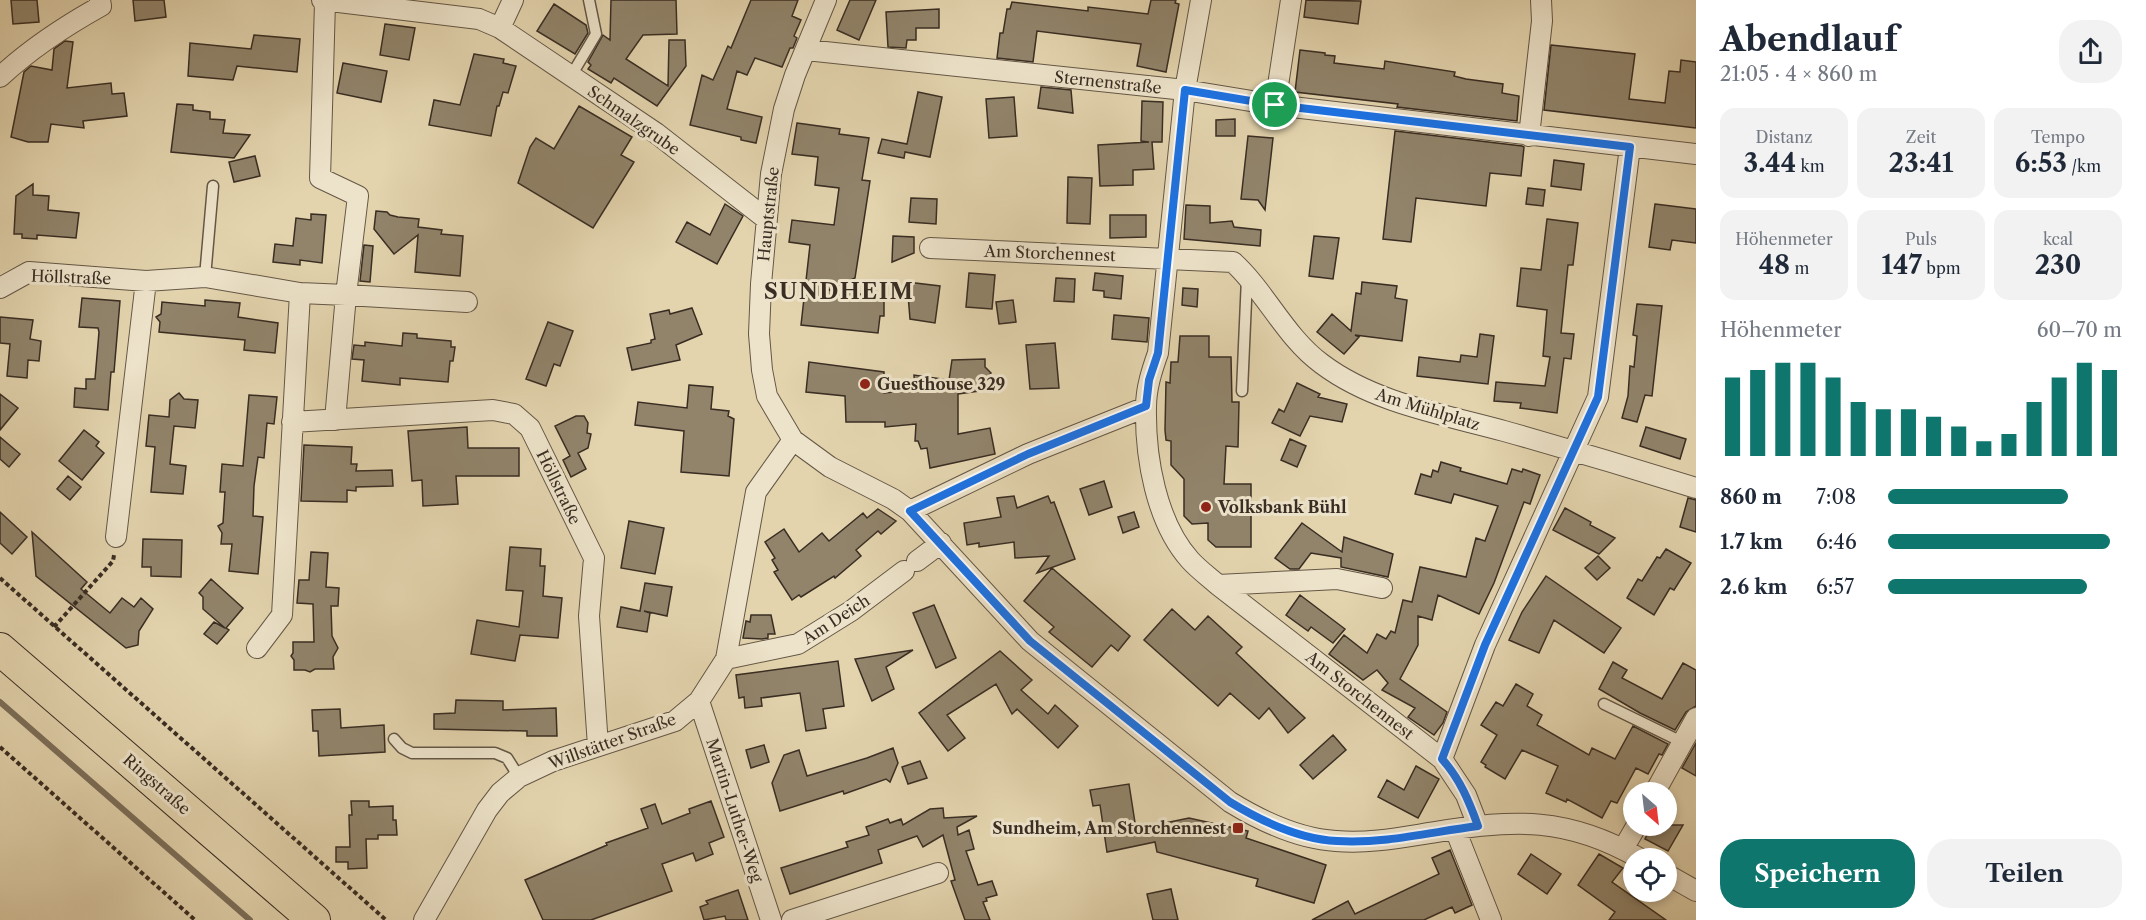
<!DOCTYPE html>
<html lang="de">
<head>
<meta charset="utf-8">
<style>
	body { margin:0; font-family:"Libre Caslon Text",serif; background:#f2f2f3; color:#1f2937; height:100vh; display:flex; flex-direction:column; font-size:22px; white-space:nowrap }
	* { box-sizing:border-box; margin:0 }
	p { font-size:20px; color:#747a83 }
	.icon { flex:none; width:33px; height:33px; fill:none; stroke:currentColor; stroke-width:2; stroke-linecap:round; stroke-linejoin:round }
	.map { position:relative; flex:1; overflow:hidden }
	.details { display:flex; flex-direction:column; background:#fff; width:450px }
	.details>* { flex:none }
	.needle { width:39px; rotate:152deg }
	.fabs { position:absolute; left:1623px; top:782px; display:grid; gap:12px }
	.fabs a { display:grid; place-items:center; width:54px; height:54px; border-radius:50%; background:#fff; box-shadow:0 3px 9px #0003; font-size:30px }
	.pin { position:absolute; display:grid; place-items:center; width:51px; height:51px; color:#fff; margin:-26px; border:3px solid #fff; border-radius:50%; box-shadow:0 2px 6px #0007 }
	.round { display:grid; place-items:center; flex:none; width:63px; height:63px; border-radius:24px; background:#f2f2f3 }
	.summary { display:flex; align-items:center; justify-content:space-between; height:102px; padding:0 24px }
	h1 { font-size:33px; font-weight:800; line-height:45px }
	.stats { display:grid; grid-template-columns:repeat(3,1fr); gap:9px; height:102px; padding:6px 24px }
	.stats div { display:grid; align-content:center; border-radius:15px; background:#f2f2f3; text-align:center }
	.stats b { font-size:26px; font-weight:800 }
	.stats small { font-size:16px; font-weight:400 }
	.stats p { font-size:16px }
	.chart { height:168px; padding:12px 24px }
	.chart p { display:flex; justify-content:space-between }
	.chart svg { width:100%; height:108px; margin-top:6px; stroke:#0f766e; stroke-width:6 }
	.action { display:flex; gap:12px; margin-top:auto; padding:12px 24px }
	.action a { flex:1; height:69px; border-radius:24px; background:#0f766e; color:#fff; font-size:24px; font-weight:800; line-height:69px; text-align:center }
	.action a+a { background:#f2f2f3; color:#1f2937 }
	ul { padding:0 24px; list-style:none; font-size:20px }
	li { display:grid; grid-template-columns:96px 72px 1fr; align-items:center; height:45px }
	li i { height:15px; border-radius:8px; background:#0f766e }
	main { display:flex; flex:1; min-height:0 }
	.map>svg:first-child { display:block }
</style>
</head>
<body>
<main>
<div class="map">
<svg width="1696" height="920" viewBox="0 0 1696 920">
	<rect width="100%" height="100%" fill="#e3d4ae"/>
	<filter id="stains"><feTurbulence type="fractalNoise" baseFrequency=".00333" numOctaves="4"/><feColorMatrix values="0 0 0 0 .2 0 0 0 0 .09 0 0 0 0 .02 0 0 0 .5 -.17"/></filter>
	<radialGradient id="worn" r=".72"><stop offset=".6" stop-color="#630" stop-opacity="0"/><stop offset="1" stop-color="#630" stop-opacity=".3"/></radialGradient>
	<g fill="none" stroke-linecap="round" stroke-linejoin="round">
		<path stroke="#7c6f5a" stroke-width="6" d="M0,702L250,920"/>
	</g>
	<path fill="#91846b" stroke="#392d23" stroke-width="1.5" d="M11,0H37L39,22L13,24Z
		M133,0H164L166,17L135,21Z
		M611,0H676L677,34L643,35L626,59L668,86L669,40H685L686,66L657,106L614,78L611,83L588,69L591,65L588,62L603,35L610,40Z
		M751,0H798L792,16L801,20L794,36L797,38L793,48H790L782,67L755,58L747,75L737,71L727,109L762,117L756,143L741,140V137L690,125L702,75L713,80L728,46L731,48Z
		M850,0H876L859,40L837,30Z
		M1151,0H1176L1175,3L1179,4L1166,72L1137,66L1141,44L1037,31L1033,62L997,58L1000,33H1003L1007,9H1010L1012,2L1088,11V7L1148,14Z
		M1306,0L1361,1L1358,24L1304,17Z
		M554,4L586,25L588,33L575,54L537,31Z
		M939,9V28H916V40H907L906,48L888,47L886,12Z
		M385,24L415,28L409,60L380,55Z
		M254,35L300,39L297,72L237,66L233,80L188,76L190,43L251,49Z
		M65,41L73,42L67,88L111,83L112,94L124,93L127,116L83,121L84,128L51,124L48,142H28L11,137L24,72L31,66L52,70L54,49Z
		M1551,45L1635,54L1629,99L1665,103L1669,71L1680,72L1681,60L1696,62V128L1544,110Z
		M1300,50L1325,53V55L1335,56L1334,63L1384,69L1385,61L1455,72L1454,76L1466,79L1503,84L1502,93L1519,96L1517,121L1397,107L1398,104L1295,92Z
		M474,54L504,59L503,63L516,66L508,93L503,92L499,106H497L491,136L429,125L434,100L460,105Z
		M343,63L387,71L381,102L337,93Z
		M1041,87L1071,90L1073,113L1038,108Z
		M918,92L942,97L930,157L905,152L904,158L878,153L882,139L907,144Z
		M1014,97L1017,136L989,138L986,99Z
		M1142,101L1163,102L1162,142H1152L1154,169L1133,170V185L1100,186L1098,145L1149,142L1141,141Z
		M177,104L193,105V110L210,112V119L225,120L223,133L250,135L234,158L171,152Z
		M579,106L632,137L621,155L634,162L593,228L518,183L530,147L536,138L554,149Z
		M1235,119V136H1216V120Z
		M797,123L840,129L839,134L869,138L862,180L870,181L855,278L828,290L884,297V316H880L878,333L801,325L810,245L789,242L792,220L834,225L839,188L815,185L818,157L792,154Z
		M1395,131L1522,146L1524,147L1521,176L1490,173L1486,206L1416,198L1411,242L1383,239Z
		M1248,136L1273,138L1265,210L1258,200L1241,199Z
		M255,156L260,176L234,182L229,162Z
		M1554,160L1584,164L1581,190L1551,186Z
		M1068,177L1092,178L1090,224L1067,223Z
		M33,184V195L49,196L48,210L79,213L76,238L37,235V239L22,238V234H14L16,196Z
		M1528,188L1545,190L1543,206L1526,204Z
		M911,198L937,199L936,224L909,222Z
		M725,204L743,216L717,264L676,242L687,222L710,235Z
		M1655,204L1696,209V243L1672,240L1670,250L1649,247Z
		M1186,205L1210,206V223L1232,221L1234,227L1261,230L1260,246L1184,239Z
		M376,211L387,212L390,215L398,217L419,219L418,227L442,230L441,234L463,236L460,276L415,272L418,235L394,254L374,229Z
		M311,214L326,215L322,263L300,260V265L273,262L275,244L293,246L296,218L311,220Z
		M1110,215H1146V237L1110,238Z
		M1547,219L1578,223L1573,265H1568L1561,333L1574,334L1571,359L1564,358L1557,413L1520,408L1521,403L1494,401L1496,382L1545,386L1550,357L1543,356L1547,310L1517,306L1521,268L1541,270Z
		M893,236L914,237V253L892,262Z
		M1314,236L1339,238L1333,279L1309,276Z
		M364,245L373,246L370,282L360,281Z
		M969,273L995,275L992,309L966,307Z
		M1095,273L1123,276L1121,299L1104,297V291L1093,290Z
		M1056,278L1075,279L1074,302L1054,301Z
		M907,282L940,286L935,323L910,319Z
		M1362,282L1397,286L1395,298L1407,300L1402,341L1355,335L1359,337L1344,354L1317,332L1332,314L1351,331L1356,293L1361,294Z
		M1183,288L1198,289L1197,307L1182,305Z
		M82,298L120,301L114,372H111L108,410L74,407L75,388L86,389V379H95L99,332L98,328L79,327Z
		M205,300L240,303L238,317L278,323L275,353L244,350L245,340L159,332L160,322L156,317L161,314L162,302L205,306Z
		M1013,300L1016,322L999,324L996,302Z
		M1637,304L1662,306L1652,396L1645,395L1637,422L1622,418L1628,396L1630,366L1634,367L1637,336L1633,335Z
		M692,308L702,334L676,345L680,360L632,370L627,348L651,343V340L655,339L650,314L669,310L670,314Z
		M1114,315L1149,318L1147,342L1112,339Z
		M0,317L33,320L30,339L41,341L39,361L28,360L27,378L7,376L10,344L0,343Z
		M548,322L573,331L560,366L554,364L546,386L526,379Z
		M403,333L417,334V338L451,341V347H455L453,361H450L448,382L400,378V385L362,381L364,360L352,359L354,345L365,346V342L402,346Z
		M1480,334L1494,336L1488,384L1417,376L1419,357L1460,362L1461,355L1477,357Z
		M1180,336H1209V357H1231L1232,402H1239L1238,447L1226,446L1224,484H1251V547H1216L1208,540V523L1192,524L1184,516V479L1171,465V441L1166,440L1165,430L1166,382L1170,383L1171,362H1178Z
		M1055,343L1059,388L1030,389L1026,345Z
		M985,359V367L991,373L986,378V390L958,394V434L990,428L995,454L930,468L927,448L921,449L918,441H915L916,424L885,427V422H846L845,396L806,392L809,362L884,372V393L915,390L914,375L949,380L952,360Z
		M1297,383L1320,394L1318,397L1347,404L1342,422L1310,416L1300,436L1272,423L1279,409L1284,412Z
		M689,385L713,387L711,409L729,411L728,416L734,419L729,476L681,472L684,431L635,425L638,402L687,408Z
		M179,393L184,399L198,400L195,428L174,426L170,464L186,466L183,494L151,492L155,447L146,446L149,415L169,417L170,400Z
		M0,394L18,408L0,430Z
		M249,395L277,397L274,424L267,423L264,458L258,457L254,486L253,516L263,517L258,574L229,571L232,544H221L222,533L218,526L223,523L225,492H220L222,464L243,466Z
		M576,416H584L588,423L587,433L591,434L588,448L578,453L586,469L571,477L563,460L570,456L555,426Z
		M467,427L468,448H519V476H456L458,504L423,506L422,480L412,481L408,431Z
		M1646,427L1686,439L1680,459L1640,446Z
		M84,430L99,442L96,446L104,453L82,480L59,461Z
		M0,437L20,454L9,467L0,459Z
		M1290,439L1306,446L1297,467L1281,460Z
		M304,445L352,447L351,464H357L356,471L392,470L393,486L356,487V491L347,490V502L301,501Z
		M1441,462L1461,468L1460,471L1507,484L1512,469L1522,472L1523,469L1540,475L1530,504L1524,502L1494,583L1479,614L1438,595L1432,620L1418,616V645L1400,679L1447,712L1443,723L1434,735L1408,717L1415,708L1382,690L1388,683L1377,670L1363,680L1329,654L1344,635L1367,653L1377,634L1386,639L1391,631L1395,633L1403,600L1412,602L1420,567L1466,577L1476,538L1485,541L1498,506L1454,494L1451,503L1415,494L1421,474L1431,477L1433,470L1438,472Z
		M68,476L81,487L70,500L57,489Z
		M1104,481L1112,507L1089,515L1080,489Z
		M1014,496L1017,508L1048,496L1051,503L1054,502L1075,559L1037,573L1049,556L1015,558L1014,542L979,547V543L967,545L964,523L1001,517L997,498Z
		M1688,498L1696,500V532L1680,527Z
		M1565,508L1591,522L1590,525L1615,538L1599,554L1553,530Z
		M878,509L896,521L881,534L878,531L856,550L861,556L835,578L834,576L801,597L799,595L792,600L774,572L778,570L772,560L775,558L765,542L784,529L799,552L822,533L829,541L863,513L867,518Z
		M0,512L27,537L12,554L0,543Z
		M1134,512L1139,527L1123,533L1118,517Z
		M629,521L664,528L655,574L621,568Z
		M1302,523L1342,552L1344,537L1393,554L1388,577L1341,567V558L1311,553L1299,569H1290L1275,558Z
		M32,532L87,582L81,589L110,613L122,598L134,607L141,598L153,609L139,631L138,645L126,648L36,576Z
		M143,539L182,540L181,577L151,576V567H142Z
		M510,547L541,549L540,566H545L543,596L562,598L558,638L520,635L515,661L471,654L477,620L519,627L523,591L506,590Z
		M1666,549L1691,563L1674,590L1670,588L1654,615L1627,598L1638,579L1642,581L1657,557L1660,558Z
		M311,552L328,553L326,587L339,588L338,606H331L332,636L338,648L333,657L334,669H315L310,672L305,670H294V660L291,656L293,653V642H314L313,604L297,603L299,580H309Z
		M1598,556L1610,568L1597,580L1585,568Z
		M1052,568L1130,636L1118,651L1111,645L1092,667L1049,632L1054,627L1024,601Z
		M1546,576L1621,628L1604,653L1554,620L1539,653L1509,640L1522,612Z
		M211,579L243,608L226,628L229,630L217,644L204,634L214,622L225,628L203,609V597L199,593Z
		M645,583L672,587L667,616L644,611L650,613L647,632L617,627L621,607L640,611Z
		M1300,595L1345,629L1333,643L1311,627L1308,631L1286,615Z
		M934,605L956,658L936,668L913,613Z
		M1172,609L1195,630L1208,616L1242,647L1236,653L1305,718L1288,733L1269,708L1259,719L1230,693L1218,706L1144,640Z
		M751,615H771L775,634H768V638L762,639L743,638L746,621L750,622Z
		M913,650L886,667L894,689L872,701L855,659Z
		M1000,651L1032,680L1021,690L1048,714L1055,705L1078,726L1058,748L1017,709L1012,714L996,684L947,715L965,738L948,751L919,713Z
		M838,661L844,706L823,709L826,728L806,731L800,693L761,698L762,706L745,708L744,697L739,698L736,675Z
		M1613,662L1627,670L1622,678L1662,699L1683,663L1696,670V706L1686,712L1675,730L1640,713L1599,689Z
		M1516,684L1533,694L1527,706L1542,715L1537,725L1589,755L1592,748L1615,759L1633,726L1668,744L1662,755L1659,754L1648,774L1636,768L1617,803L1611,801L1602,818L1567,799L1566,802L1546,793L1558,766L1522,750L1505,779L1485,767L1486,765L1481,762L1497,735L1481,725L1496,702L1503,706Z
		M456,700L503,701V710L556,708L557,736H527V731L434,729V714L455,713Z
		M340,709L341,728L384,725L385,752L319,756L318,731H313L312,710Z
		M1333,735L1346,750L1313,779L1300,765Z
		M1696,743V776L1682,768Z
		M764,745L769,762L751,768L746,750Z
		M893,748L898,763L890,782L886,779L844,794L843,791L780,811L772,783L784,755L799,750L807,776L867,758Z
		M920,761L927,778L908,784L902,767Z
		M1416,766L1439,779L1418,818L1378,797L1387,780L1404,790Z
		M1129,784L1136,829L1189,818L1248,831L1246,838L1326,865L1314,903L1256,886L1258,879L1157,852L1155,842L1107,852L1100,805L1093,806L1090,790Z
		M351,801H369V807L393,806V820H396L397,835H378V839H366L367,868L348,869V862H336V847H350L349,815H352Z
		M711,801L724,837L709,843L713,854L696,861L693,853L662,864L672,891L591,920H543L525,880L607,845L606,843L648,828L641,809L655,804L662,824L690,813L689,809Z
		M943,808L944,818L977,816L957,827L958,835L969,830L974,849L966,851L978,885L992,881L997,895L986,898L987,901L983,902L990,920H965L951,881L955,880L943,835L923,847L917,836L878,850L882,863L790,894L781,868L848,847L846,842L869,835L866,827L888,819L890,823L901,819L903,825L930,809Z
		M1652,825H1683L1668,851L1645,839Z
		M1450,850L1472,905L1455,913L1452,907L1424,920H1312L1348,901L1355,914L1439,874L1432,858Z
		M1531,854L1561,874L1547,894L1518,874Z
		M1599,854L1623,868L1612,882L1666,920H1609L1615,912L1578,885Z
		M1171,889L1178,920H1153L1147,894Z
		M738,890L748,920H726L725,916L704,920L700,907L708,904L706,901Z"/>
	<g fill="none" stroke-linecap="round" stroke-linejoin="round">
		<g stroke="#645746" stroke-width="13">
			<path id="lane" d="M571,76L596,34L589,0
				M205,277L213,186
				M1242,391L1247,278
				M1604,704L1682,742
				M394,739L402,748L412,753H495L507,758L519,777"/>
		</g>
		<g stroke="#645746" stroke-width="22">
			<path id="street" d="M322,0L479,19L500,28L656,133L765,218
				M826,0L795,75L784,109L771,174L761,284L759,334L762,370L767,396L793,440L830,467L893,499L910,511L1030,641L1230,802C1261,821 1299,839 1336,841C1370,844 1403,837 1436,832C1514,819 1568,817 1639,858
				M1201,0L1185,90L1158,353C1152,370 1146,388 1146,407C1145,457 1156,522 1190,560C1198,569 1209,577 1218,585L1442,759L1466,795L1478,826
				M325,2L320,178L358,196L346,295L467,302
				M500,28L513,0
				M806,50L1185,90L1275,105L1696,154
				M0,77C30,49 65,26 101,6L100,0
				M1275,105L1291,0
				M1529,136L1542,21L1541,0
				M930,248L1233,262C1266,292 1285,337 1322,364C1374,403 1442,414 1504,431C1568,449 1632,468 1696,488
				M0,288L29,272L146,281L205,277L300,293L346,295L335,420
				M292,422L493,410L514,414L530,428L594,558L589,616L598,746
				M910,511L1028,454L1146,407
				M116,537L146,281
				M917,561L941,543
				M1218,585L1337,579L1382,588
				M257,648L282,615L300,293
				M726,659L798,644L851,611L904,571
				M699,701L771,920
				M1442,759L1485,645L1598,397L1630,147
				M1655,792L1696,718
				M1455,829L1491,920
				M1623,849L1637,825
				M1666,874L1696,891
				M424,920L487,810L500,793L519,777L553,761L675,721L699,701L726,659L756,492L793,440
				M792,920L938,873"/>
		</g>
		<g stroke="#392d23" stroke-width="34">
			<path id="primary" d="M0,649L314,920"/>
		</g>
		<path stroke="#392d23" stroke-width="4" stroke-dasharray="4.5 3" stroke-linecap="butt" d="M0,578L386,920
			M54,627L113,561L114,555
			M0,747L195,920"/>
		<use href="#lane" stroke="#ede3ca" stroke-width="10"/>
		<use href="#street" stroke="#ede3ca" stroke-width="20"/>
		<use href="#primary" stroke="#e3d4ae" stroke-width="32"/>
	</g>
	<g fill="none" stroke-linecap="round" stroke-linejoin="round">
		<g stroke="#fff" stroke-width="12">
			<path id="route" d="M1185,90L1275,105L1630,147L1598,397L1485,645L1442,759C1460,779 1469,801 1478,826C1431,832 1384,844 1337,841C1299,839 1261,821 1230,802L1030,641L910,511L1028,454L1146,406L1149,380L1158,353Z"/>
		</g>
		<use href="#route" stroke="#1a73e8" stroke-width="8"/>
	</g>
	<g fill="#8f2418" stroke="#ede3ca" stroke-width="2">
		<circle cx="865" cy="384" r="6"/>
		<circle cx="1206" cy="507" r="6"/>
		<rect x="1232" y="822" width="12" height="12" rx="3"/>
	</g>
	<g text-anchor="middle" stroke-width="6" stroke-linejoin="round" paint-order="stroke">
		<g font-size="16" fill="#392d23" stroke="#ede3ca">
			<text transform="translate(1108 82) rotate(6)" y="6">Sternenstraße</text>
			<text transform="translate(634 120) rotate(35)" y="6">Schmalzgrube</text>
			<text transform="translate(768 214) rotate(-84)" y="6">Hauptstraße</text>
			<text transform="translate(1050 253) rotate(2)" y="6">Am Storchennest</text>
			<text transform="translate(71 277) rotate(2)" y="6">Höllstraße</text>
			<text transform="translate(1428 409) rotate(17)" y="6">Am Mühlplatz</text>
			<text transform="translate(559 487) rotate(64)" y="6">Höllstraße</text>
			<text transform="translate(836 619) rotate(-33)" y="6">Am Deich</text>
			<text transform="translate(1360 695) rotate(38)" y="6">Am Storchennest</text>
			<text transform="translate(612 741) rotate(-20)" y="6">Willstätter Straße</text>
			<text transform="translate(157 784) rotate(41)" y="6">Ringstraße</text>
			<text transform="translate(735 810) rotate(72)" y="6">Martin-Luther-Weg</text>
		</g>
		<g font-size="16" font-weight="bold" fill="#392d23" stroke="#ede3ca" text-anchor="start">
			<text x="877" y="390">Guesthouse 329</text>
			<text x="1218" y="513">Volksbank Bühl</text>
			<text x="1226" y="834" text-anchor="end">Sundheim, Am Storchennest</text>
		</g>
		<g font-size="22" font-weight="bold" letter-spacing="1.5" fill="#392d23" stroke="#ede3ca">
			<text x="839" y="299">SUNDHEIM</text>
		</g>
	</g>
	<rect width="100%" height="100%" filter="url(#stains)"/>
	<rect width="100%" height="100%" fill="url(#worn)"/>
</svg>
<div class="fabs">
<a><svg class="needle" viewBox="-14 -14 28 28"><path d="M0-13l5 13h-10z" fill="#e53935"/><path d="M0 13l5-13h-10z" fill="#747a83"/></svg></a>
<a><svg class="icon" aria-label="locate" viewBox="0 0 24 24"><circle cx="12" cy="12" r="6"/><path d="M12 2v4M12 18v4M2 12h4M18 12h4"/></svg></a>
</div>
<div class="pin" style="left:1275px;top:105px;background:#1e9e55"><svg class="icon" aria-label="arrive" viewBox="0 0 24 24"><path d="M6 21V4h12l-3 4 3 4H6"/></svg></div>
</div>
<section class="details">
<div class="summary"><div><h1>Abendlauf</h1><p>21:05 · 4 × 860 m</p></div><a class="round"><svg class="icon" aria-label="share" viewBox="0 0 24 24"><path d="M12 15V3M7 8l5-5 5 5M5 13v7h14v-7"/></svg></a></div>
<div class="stats">
<div><p>Distanz</p><b>3.44<small> km</small></b></div>
<div><p>Zeit</p><b>23:41</b></div>
<div><p>Tempo</p><b>6:53<small> /km</small></b></div>
</div>
<div class="stats">
<div><p>Höhenmeter</p><b>48<small> m</small></b></div>
<div><p>Puls</p><b>147<small> bpm</small></b></div>
<div><p>kcal</p><b>230</b></div>
</div>
<div class="chart"><p><span>Höhenmeter</span>60–70 m</p>
<svg viewBox="0 0 160 44" preserveAspectRatio="none"><path d="M5 44V12M15 44V9M25 44V6M35 44V6M45 44V12M55 44V22M65 44V25M75 44V25M85 44V28M95 44V32M105 44V38M115 44V35M125 44V22M135 44V12M145 44V6M155 44V9"/></svg>
</div>
<ul>
<li><b>860 m</b>7:08<i style="width:77%"></i></li>
<li><b>1.7 km</b>6:46<i style="width:95%"></i></li>
<li><b>2.6 km</b>6:57<i style="width:85%"></i></li>
</ul>
<div class="action"><a>Speichern</a><a>Teilen</a></div>
</section>
</main>
</body>
</html>
